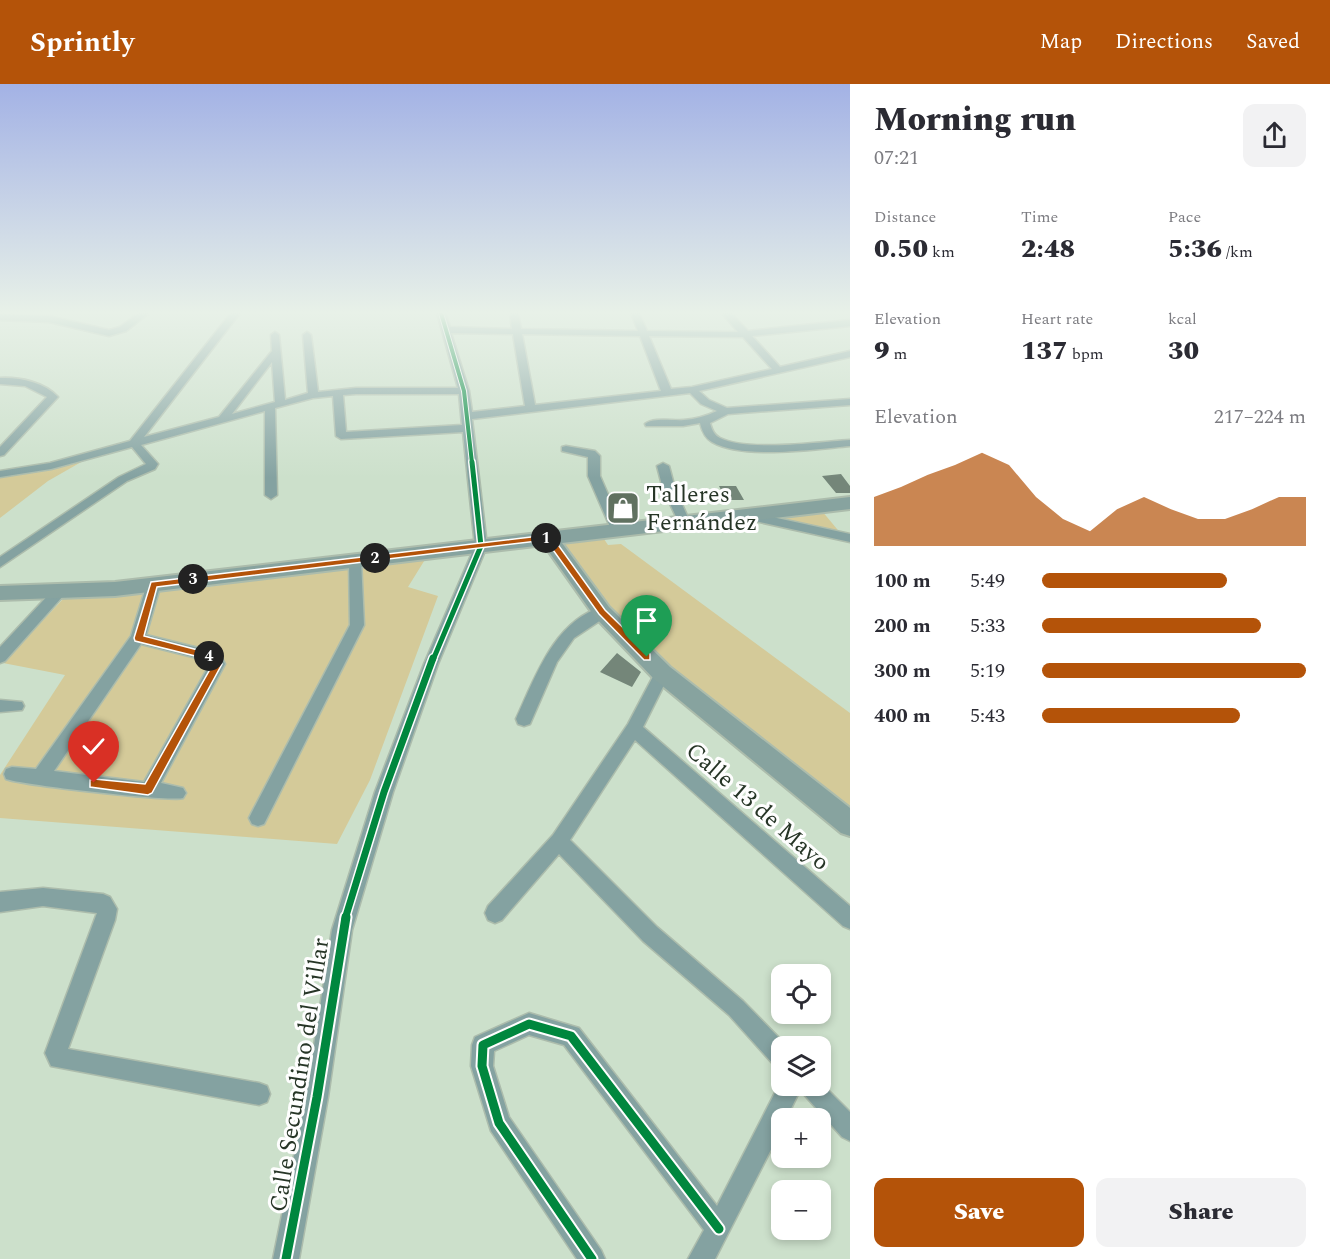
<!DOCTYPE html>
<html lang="en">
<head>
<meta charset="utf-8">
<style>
	body { margin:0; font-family:Spectral,serif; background:#f2f2f3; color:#2b2b33; height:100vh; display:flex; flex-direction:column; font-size:22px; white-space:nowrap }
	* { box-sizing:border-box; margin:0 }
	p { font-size:20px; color:#7c7c81 }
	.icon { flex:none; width:33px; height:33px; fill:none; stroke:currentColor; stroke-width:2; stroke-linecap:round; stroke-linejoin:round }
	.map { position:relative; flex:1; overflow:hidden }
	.panel { display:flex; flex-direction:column; background:#fff; width:480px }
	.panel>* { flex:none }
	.controls { position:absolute; left:771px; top:880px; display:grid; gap:12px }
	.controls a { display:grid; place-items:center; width:60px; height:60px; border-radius:12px; background:#fff; box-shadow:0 3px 9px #0003; font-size:30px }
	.pin { position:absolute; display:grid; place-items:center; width:51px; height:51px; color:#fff; margin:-62px -26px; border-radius:50% 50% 50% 0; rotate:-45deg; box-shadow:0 0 6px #0007 }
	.pin .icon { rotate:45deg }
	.km { position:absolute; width:30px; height:30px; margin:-15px; border-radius:50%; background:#222; color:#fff; font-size:16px; line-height:30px; text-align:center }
	.round { display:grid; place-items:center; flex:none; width:63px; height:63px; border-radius:12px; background:#f2f2f3 }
	.overview { display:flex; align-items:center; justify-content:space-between; height:102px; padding:0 24px }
	h1 { font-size:33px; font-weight:800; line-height:45px }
	.metrics { display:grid; grid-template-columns:repeat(3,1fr); gap:9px; height:102px; padding:6px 24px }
	.metrics div { display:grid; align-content:center }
	.metrics b { font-size:26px; font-weight:800 }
	.metrics small { font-size:16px; font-weight:400 }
	.metrics p { font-size:16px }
	.chart { height:168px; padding:12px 24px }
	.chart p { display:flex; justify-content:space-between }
	.chart svg { width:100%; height:108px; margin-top:6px; fill:#b45309; opacity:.7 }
	.button { display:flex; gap:12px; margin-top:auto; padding:12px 24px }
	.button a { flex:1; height:69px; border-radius:12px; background:#b45309; color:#fff; font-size:24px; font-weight:800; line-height:69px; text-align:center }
	.button a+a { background:#f2f2f3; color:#2b2b33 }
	ul { padding:0 24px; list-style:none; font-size:20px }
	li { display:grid; grid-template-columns:96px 72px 1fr; align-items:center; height:45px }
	li i { height:15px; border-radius:8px; background:#b45309 }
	header { display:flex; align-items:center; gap:36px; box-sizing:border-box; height:84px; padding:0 30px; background:#b45309; color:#fff }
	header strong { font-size:28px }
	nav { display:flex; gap:33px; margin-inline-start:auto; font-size:21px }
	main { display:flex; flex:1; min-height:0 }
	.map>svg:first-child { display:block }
</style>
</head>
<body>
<header>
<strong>Sprintly</strong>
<nav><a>Map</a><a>Directions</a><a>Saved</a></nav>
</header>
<main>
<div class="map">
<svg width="850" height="1175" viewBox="0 0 850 1175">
	<rect width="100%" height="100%" fill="#cce0cb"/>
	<path fill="#d4ca99" d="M83,377L48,397L0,434V394Z
		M822,427L842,451L750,431Z
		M602,452L608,461L621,460L850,629V733L669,587L591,503L555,457Z
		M426,474L408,503L438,512L370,696L337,760L0,734V691L65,591L3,579L63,515L208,503L338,481Z"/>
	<path fill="#748679" d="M841,390L850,402V409H836L822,392Z
		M719,402H736L744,416H726Z
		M617,569L641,588L632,603L600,588Z"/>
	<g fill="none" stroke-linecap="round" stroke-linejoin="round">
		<g stroke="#acbcac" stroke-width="3">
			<path id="street" d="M139,229H149L126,247L109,252L49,238L0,236V230L49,232L109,246L120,243Z
				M231,229H240L144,353L219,333L272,267L271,251L275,248L279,251L285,316L308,309L303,251L307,248L311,251L318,308L356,304H458L437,229H445L450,243L512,245L510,229H518L521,245L638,247L631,229H639L647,247L727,248H738L722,229H731L748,247L850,236V242L752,252L780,283L850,267V273L699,307L709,316L727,324L850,315V321L728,330L710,339C712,346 714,351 720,354C748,368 818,358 850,356V362C815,365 743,376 712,358C705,354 702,347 700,339L683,342H646L645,340C654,333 672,337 684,336C696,335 706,332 717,327L701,320L690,309L472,335L487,462L438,580L393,708L352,846L328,1013L299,1175H273L306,1013L332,846L375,708L424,580L475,462L463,348L341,355L336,352L333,312L313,314L275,324L277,411L271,415L265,411V327L141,361L158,380L155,385L127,397L0,483V473L119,393L146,380L132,363L51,385L0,393V387L50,379L130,357ZM451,249L513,250L525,322L472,328L469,307ZM522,250L640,252L661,307L535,321ZM649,252L743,253L772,285L692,303L671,305ZM272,278L275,318L232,330ZM356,310H459L462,341L346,348L343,311Z
				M0,294C20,293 44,298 58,313L4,371L0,372V363L47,313L25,302L0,300Z
				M566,362L595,367L600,372V392L623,445L621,448H613L611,445L588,392V373L562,367V363Z
				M663,379L669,382L675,405L690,438L688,441H680L663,405L657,382Z
				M745,427L850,450V458L741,434L739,431Z
				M355,472L361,476L364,541L264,740L258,742L252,740L249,734L252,728L350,541L349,476Z
				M154,495L161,500L146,551L219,569L225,580L161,699L183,704L186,709L183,714C172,718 22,701 6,695L4,690L6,685L12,683L36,685L131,552L147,500ZM141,560L209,577L210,580L144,698L54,687Z
				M58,504L65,509L63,512L5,577L0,579V563L53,506Z
				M602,523L607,524L609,528L607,532L574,554L557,578L530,640L524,642L518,640L516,635C535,594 554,537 602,523Z
				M662,583L667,585L670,589L643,643L850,822V845L843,842L635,656L570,756L657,843L743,917L788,963H782V984L774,981L729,931L643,857L559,770L502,836L495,839L488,836L485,829L488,822L553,751L628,640L657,585Z
				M0,616L22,618L24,622L22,626L0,628Z
				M43,804L103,810L110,813L117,825L115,836L68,965L259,999L267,1002L270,1010L267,1018L259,1021L51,982L45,969L97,829L43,822L0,828V808Z
				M529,929L579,944L717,1122L782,995V1002H820V998L850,1028V1057L842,1053L800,1006L786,1035H782V1044L715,1175H688L704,1146L564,961L529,951L494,967L493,982L509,1033L601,1166L605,1175H577L491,1047L471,982L472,961L475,953Z"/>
		</g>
		<g stroke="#acbcac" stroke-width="4">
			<path id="secondary" d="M850,413V425L562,459L609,523L670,583L850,724V752L841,749L654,595L595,533L544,461L115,512L0,516V502L115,498Z"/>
		</g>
		<use href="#street" fill="#84a2a1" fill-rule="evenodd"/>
		<use href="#secondary" fill="#87a39f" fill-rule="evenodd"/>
		<g stroke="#fefefe" stroke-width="6">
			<path id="cycleway-far3" d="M441,229L464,307L472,379"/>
		</g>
		<g stroke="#fefefe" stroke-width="8">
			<path id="cycleway-far2" d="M433,576L481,462L472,378"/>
		</g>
		<g stroke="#fefefe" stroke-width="10">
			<path id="cycleway-far1" d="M345,835L384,708L433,574"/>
		</g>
		<g stroke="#fefefe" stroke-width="13">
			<path id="cycleway" d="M286,1175L317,1013L346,833
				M592,1175L499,1039L482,982L483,961L529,940L571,952L719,1145"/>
		</g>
		<use href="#cycleway-far3" stroke="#00873e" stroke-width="4"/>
		<use href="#cycleway-far2" stroke="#00873e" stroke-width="5"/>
		<use href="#cycleway-far1" stroke="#00873e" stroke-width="7"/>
		<use href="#cycleway" stroke="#00873e" stroke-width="9"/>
	</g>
	<linearGradient id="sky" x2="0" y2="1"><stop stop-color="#a3b2e5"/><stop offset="0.58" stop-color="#e8f1e8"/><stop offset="1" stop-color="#e8f1e8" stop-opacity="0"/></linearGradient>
	<rect width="850" height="394" fill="url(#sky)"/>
	<path fill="#b45309" stroke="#fff" stroke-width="1.5" d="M548,451H551L605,526L650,570V576H644L599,530L546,456L157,503L144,552L217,571L222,580L152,709L148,711L90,703V696L94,695L145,700L213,580L211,576L135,557L134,554L151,498Z"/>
	<defs>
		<g id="shop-square" transform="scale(1.725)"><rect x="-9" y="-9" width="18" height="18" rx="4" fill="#607160" stroke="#fefefe"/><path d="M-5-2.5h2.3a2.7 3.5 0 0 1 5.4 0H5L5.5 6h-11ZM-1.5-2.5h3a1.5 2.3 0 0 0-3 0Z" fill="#fff"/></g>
	</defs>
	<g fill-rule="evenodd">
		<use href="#shop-square" x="623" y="424"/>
	</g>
	<g text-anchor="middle" stroke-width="6" stroke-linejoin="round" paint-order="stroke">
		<g font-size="24" fill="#263526" stroke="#fefefe" text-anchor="start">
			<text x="646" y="418">Talleres<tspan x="646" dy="28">Fernández</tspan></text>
		</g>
		<g font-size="24" fill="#263526" stroke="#fefefe">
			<text transform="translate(758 722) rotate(41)" y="8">Calle 13 de Mayo</text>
			<text transform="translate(299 991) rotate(-81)" y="8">Calle Secundino del Villar</text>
		</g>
	</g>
</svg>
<div class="controls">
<a><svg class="icon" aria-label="locate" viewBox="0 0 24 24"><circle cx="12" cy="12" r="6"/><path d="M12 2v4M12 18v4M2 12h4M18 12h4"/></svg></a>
<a><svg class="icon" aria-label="layers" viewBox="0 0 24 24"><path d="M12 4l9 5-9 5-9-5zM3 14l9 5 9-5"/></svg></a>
<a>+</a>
<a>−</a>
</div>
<div class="pin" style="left:647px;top:573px;background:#1e9e55"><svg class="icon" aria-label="arrive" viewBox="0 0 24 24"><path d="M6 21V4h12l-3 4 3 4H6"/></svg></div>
<div class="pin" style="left:94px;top:699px;background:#d93025"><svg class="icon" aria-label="check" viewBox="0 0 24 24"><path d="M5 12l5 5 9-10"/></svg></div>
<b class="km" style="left:546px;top:454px">1</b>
<b class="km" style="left:375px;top:474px">2</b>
<b class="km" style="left:193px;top:495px">3</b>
<b class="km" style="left:209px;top:572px">4</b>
</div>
<section class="panel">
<div class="overview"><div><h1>Morning run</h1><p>07:21</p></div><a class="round"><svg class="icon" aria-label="share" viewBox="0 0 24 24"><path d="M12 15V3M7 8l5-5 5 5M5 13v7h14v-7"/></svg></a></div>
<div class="metrics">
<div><p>Distance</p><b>0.50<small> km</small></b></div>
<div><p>Time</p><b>2:48</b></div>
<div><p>Pace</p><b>5:36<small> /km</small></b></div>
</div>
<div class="metrics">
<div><p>Elevation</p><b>9<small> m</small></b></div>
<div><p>Heart rate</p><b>137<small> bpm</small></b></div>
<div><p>kcal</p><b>30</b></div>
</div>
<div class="chart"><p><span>Elevation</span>217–224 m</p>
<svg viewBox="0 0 160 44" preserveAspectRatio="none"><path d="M0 44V24L10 20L20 15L30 11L40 6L50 11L60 24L70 33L80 38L90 29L100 24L110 29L120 33L130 33L140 29L150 24L160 24V44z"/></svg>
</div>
<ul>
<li><b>100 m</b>5:49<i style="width:70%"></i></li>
<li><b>200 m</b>5:33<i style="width:83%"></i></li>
<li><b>300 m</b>5:19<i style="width:100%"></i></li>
<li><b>400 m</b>5:43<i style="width:75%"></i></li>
</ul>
<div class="button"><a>Save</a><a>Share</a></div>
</section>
</main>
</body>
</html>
